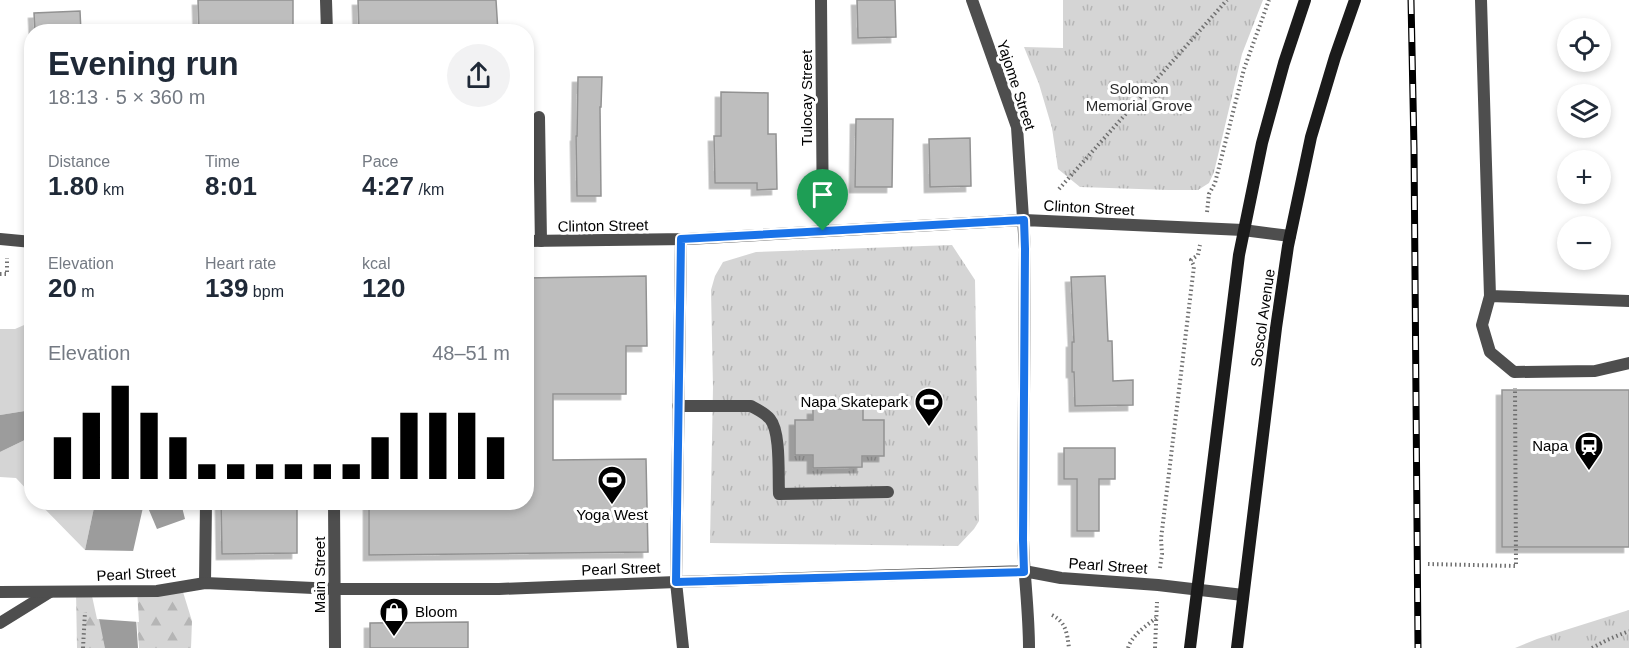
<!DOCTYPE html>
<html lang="en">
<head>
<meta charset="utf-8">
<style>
	body { margin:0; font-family:Helvetica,sans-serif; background:#f2f2f3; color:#1f2937; height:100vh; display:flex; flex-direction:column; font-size:22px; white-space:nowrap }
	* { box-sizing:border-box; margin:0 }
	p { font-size:20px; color:#747a83 }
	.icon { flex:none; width:33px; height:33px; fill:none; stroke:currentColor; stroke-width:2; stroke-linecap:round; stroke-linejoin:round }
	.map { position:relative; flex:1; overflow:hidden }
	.details { position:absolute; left:24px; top:24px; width:510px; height:486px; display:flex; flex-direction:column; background:#fff; border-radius:24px; box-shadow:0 3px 9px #0003 }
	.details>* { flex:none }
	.controls { position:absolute; left:1557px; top:18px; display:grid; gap:12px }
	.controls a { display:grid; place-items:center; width:54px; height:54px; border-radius:50%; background:#fff; box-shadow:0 3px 9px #0003; font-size:30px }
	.pin { position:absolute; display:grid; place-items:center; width:51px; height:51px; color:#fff; margin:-62px -26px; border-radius:50% 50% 50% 0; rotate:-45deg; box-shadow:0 0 6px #0007 }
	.pin .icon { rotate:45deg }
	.round { display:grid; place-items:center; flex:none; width:63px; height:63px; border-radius:32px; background:#f2f2f3 }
	.headline { display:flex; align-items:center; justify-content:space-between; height:102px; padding:0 24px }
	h1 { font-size:33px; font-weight:700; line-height:45px }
	.stats { display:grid; grid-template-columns:repeat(3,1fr); gap:9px; height:102px; padding:6px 24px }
	.stats div { display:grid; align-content:center }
	.stats b { font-size:26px; font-weight:700 }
	.stats small { font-size:16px; font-weight:400 }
	.stats p { font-size:16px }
	.chart { height:168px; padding:12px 24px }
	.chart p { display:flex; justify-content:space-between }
	.chart svg { width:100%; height:108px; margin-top:6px; stroke:#000; stroke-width:6 }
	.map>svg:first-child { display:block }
</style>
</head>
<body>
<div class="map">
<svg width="1629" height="648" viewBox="0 0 1629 648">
	<defs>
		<pattern id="forest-firs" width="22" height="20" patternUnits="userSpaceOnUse" patternTransform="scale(1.5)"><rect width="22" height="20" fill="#d5d5d5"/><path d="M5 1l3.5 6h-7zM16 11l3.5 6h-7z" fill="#b5b5b5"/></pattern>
		<pattern id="park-tufts" width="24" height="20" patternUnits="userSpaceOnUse" patternTransform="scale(1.5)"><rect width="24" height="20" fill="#d5d5d5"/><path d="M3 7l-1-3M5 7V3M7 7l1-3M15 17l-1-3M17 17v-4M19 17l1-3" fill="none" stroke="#b5b5b5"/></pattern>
		<filter id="shadow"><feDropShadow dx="-5.5" dy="5.5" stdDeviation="0" flood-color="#0004"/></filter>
	</defs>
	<rect width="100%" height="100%" fill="#fff"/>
	<path fill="#d5d5d5" d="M31,322V410L0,415V329H15Z
		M31,437V494L16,478L0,477V452Z
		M39,503H95L85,550Z"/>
	<path fill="url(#forest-firs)" d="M135,590L183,592L192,621L191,648H139Z
		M76,591H96L107,648H77Z"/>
	<path fill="url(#park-tufts)" d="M1063,0H1263L1242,54L1214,172L1209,183L1198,190H1168L1080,187L1058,169L1052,128L1039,84L1024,47L1063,48Z
		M952,245L975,280L979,521L974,529L958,546L710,543L713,388L711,290L715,276L723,262L756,252Z
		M1629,610V648H1515L1537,639Z"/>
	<path fill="#9c9c9c" d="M31,410V437L0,452V415Z
		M95,503H144L132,556L138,648H105L85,550Z
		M146,503H181L185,519L157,529Z"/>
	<path fill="#fff" d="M82,550L136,551L135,556L139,622L97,619Z"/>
	<path fill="#bebebe" stroke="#929292" stroke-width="1.5" filter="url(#shadow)" d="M198,0H293V32H199Z
		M358,0H496L498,32H359Z
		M857,0H895L896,37L858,38Z
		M80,11L81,32H35L34,13Z
		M578,77H602L601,107H600L601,196H577L576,136H577Z
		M721,92L768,93V134H776L777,189L757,190V183H715L714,136H721Z
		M856,119H893L892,187H855Z
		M970,138L971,186L930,187L929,139Z
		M646,276L647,346H626V394H553V460L646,459L648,552L369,555V502H526V278Z
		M1105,276L1108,341H1112L1113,381L1133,380V405L1075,406L1074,372H1072V342H1074L1071,277Z
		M1502,390H1629V547H1502Z
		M813,409H863V420H884V456H862V467L813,468V455H795V420H813Z
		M1064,448H1115V479H1099V531H1077V479H1064Z
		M221,502H297V553L222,554Z
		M468,622V648H370V623Z"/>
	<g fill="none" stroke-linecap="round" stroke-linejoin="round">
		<path stroke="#707070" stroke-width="4" stroke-dasharray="1.5 3" stroke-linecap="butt" d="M1059,189L1227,0
			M1207,212L1209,194L1215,183L1244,69L1269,0
			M0,274H7V258
			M1428,564L1516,566L1515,388
			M1160,568L1162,554L1161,539L1194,266L1191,260L1198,255L1200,245
			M1052,615C1066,622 1067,633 1069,648
			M83,648L85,612
			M1128,648C1132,635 1146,626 1156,618
			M1155,648L1157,602
			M1592,648L1607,640L1629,631"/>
		<path stroke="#4e4e4e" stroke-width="12" d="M1481,0L1490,296
			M539,117L541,241
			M1629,301L1490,296L1482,325L1490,352L1514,372L1595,371L1629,363
			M678,406H751C758,410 765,413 770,419C781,432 778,476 779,494L888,492
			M205,583L206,502
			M0,623L50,592"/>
		<path stroke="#4e4e4e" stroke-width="12" d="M821,0L823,231
			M972,0L1017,127L1025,249L1023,540C1024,576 1029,612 1029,648
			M0,239L32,242
			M681,239L676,582L683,648
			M526,241L688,239L1024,220L1243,230L1290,236
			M0,592L157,591L205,583L335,589H499L676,582L1024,571L1061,578L1158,585L1243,595"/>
		<path stroke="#4e4e4e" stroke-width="12" d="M326,0L327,32
			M334,502L335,648"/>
		<path stroke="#1b1b1b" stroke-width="12" d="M1190,648L1239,255L1262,143L1284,63L1305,0
			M1237,648L1276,328L1288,246L1311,137L1335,57L1355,0"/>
		<g stroke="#000" stroke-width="7">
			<path id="rail" d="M1411,0L1414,148L1418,648"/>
		</g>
		<use href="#rail" stroke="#fff" stroke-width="4.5" stroke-dasharray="14" stroke-linecap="butt"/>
	</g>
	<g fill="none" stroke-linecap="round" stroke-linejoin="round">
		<g stroke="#fff" stroke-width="12">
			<path id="route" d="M1024,220L1025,249L1023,540L1024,572L676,582L681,239Z"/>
		</g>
		<use href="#route" stroke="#1a73e8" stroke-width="8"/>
	</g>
	<defs>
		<g id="stadium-pin" transform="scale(1.5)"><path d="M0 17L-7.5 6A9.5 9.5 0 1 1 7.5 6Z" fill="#000" stroke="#fff"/><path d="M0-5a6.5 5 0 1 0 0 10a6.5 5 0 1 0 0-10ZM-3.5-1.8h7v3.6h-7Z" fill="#fff"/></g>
		<g id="station-pin" transform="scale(1.5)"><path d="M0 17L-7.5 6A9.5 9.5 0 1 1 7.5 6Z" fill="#000" stroke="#fff"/><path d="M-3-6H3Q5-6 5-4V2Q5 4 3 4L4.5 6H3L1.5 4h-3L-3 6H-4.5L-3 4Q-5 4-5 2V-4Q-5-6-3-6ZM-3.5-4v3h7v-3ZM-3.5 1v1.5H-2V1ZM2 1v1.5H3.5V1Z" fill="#fff"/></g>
		<g id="shop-pin" transform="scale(1.5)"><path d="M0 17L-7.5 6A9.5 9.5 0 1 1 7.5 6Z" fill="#000" stroke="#fff"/><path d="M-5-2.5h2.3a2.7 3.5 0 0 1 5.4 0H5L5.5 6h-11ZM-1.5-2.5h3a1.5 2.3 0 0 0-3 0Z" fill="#fff"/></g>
	</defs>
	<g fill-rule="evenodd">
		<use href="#stadium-pin" x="929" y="402"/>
		<use href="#station-pin" x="1589" y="446"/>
		<use href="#stadium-pin" x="612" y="480"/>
		<use href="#shop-pin" x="394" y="612"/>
	</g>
	<g text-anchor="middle" stroke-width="6" stroke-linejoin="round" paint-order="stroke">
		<g font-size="15" fill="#000" stroke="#fff">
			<text transform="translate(1016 85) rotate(72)" y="5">Yajome Street</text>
			<text transform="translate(807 98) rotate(-90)" y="5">Tulocay Street</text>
			<text transform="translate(1089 208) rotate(3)" y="5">Clinton Street</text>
			<text transform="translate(603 226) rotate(-1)" y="5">Clinton Street</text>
			<text transform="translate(1263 318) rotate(-82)" y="5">Soscol Avenue</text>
			<text transform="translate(1108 566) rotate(4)" y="5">Pearl Street</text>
			<text transform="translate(621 569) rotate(-2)" y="5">Pearl Street</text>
			<text transform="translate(136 574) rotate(-3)" y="5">Pearl Street</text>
			<text transform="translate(320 575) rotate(-90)" y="5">Main Street</text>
		</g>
		<g font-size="15" fill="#2c2c2c" stroke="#fff">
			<text x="1139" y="94">Solomon<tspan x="1139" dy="17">Memorial Grove</tspan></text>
		</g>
		<g font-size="15" fill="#000" stroke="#fff" text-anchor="end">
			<text x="908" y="407">Napa Skatepark</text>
			<text x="1568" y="451">Napa</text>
			<text x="612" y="520" text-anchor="middle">Yoga West</text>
			<text x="415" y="617" text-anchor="start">Bloom</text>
		</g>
	</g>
</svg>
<div class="controls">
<a><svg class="icon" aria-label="locate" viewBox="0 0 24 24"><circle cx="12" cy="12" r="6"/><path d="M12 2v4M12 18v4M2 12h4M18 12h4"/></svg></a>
<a><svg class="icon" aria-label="layers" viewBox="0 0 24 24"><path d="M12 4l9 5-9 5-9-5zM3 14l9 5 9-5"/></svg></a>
<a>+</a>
<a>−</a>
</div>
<div class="pin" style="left:823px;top:231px;background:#1e9e55"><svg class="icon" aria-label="arrive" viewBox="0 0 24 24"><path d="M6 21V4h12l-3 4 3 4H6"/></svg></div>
<section class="details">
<div class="headline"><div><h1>Evening run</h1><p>18:13 · 5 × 360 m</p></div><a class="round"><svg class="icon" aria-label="share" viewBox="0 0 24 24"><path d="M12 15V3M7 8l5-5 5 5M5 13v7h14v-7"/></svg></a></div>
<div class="stats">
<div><p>Distance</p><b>1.80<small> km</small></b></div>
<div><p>Time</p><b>8:01</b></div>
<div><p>Pace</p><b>4:27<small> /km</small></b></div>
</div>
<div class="stats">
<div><p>Elevation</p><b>20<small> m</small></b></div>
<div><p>Heart rate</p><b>139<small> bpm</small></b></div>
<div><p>kcal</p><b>120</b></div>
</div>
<div class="chart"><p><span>Elevation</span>48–51 m</p>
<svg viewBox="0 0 160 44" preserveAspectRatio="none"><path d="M5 44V27M15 44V17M25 44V6M35 44V17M45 44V27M55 44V38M65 44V38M75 44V38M85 44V38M95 44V38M105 44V38M115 44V27M125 44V17M135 44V17M145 44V17M155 44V27"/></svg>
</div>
</section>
</div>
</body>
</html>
